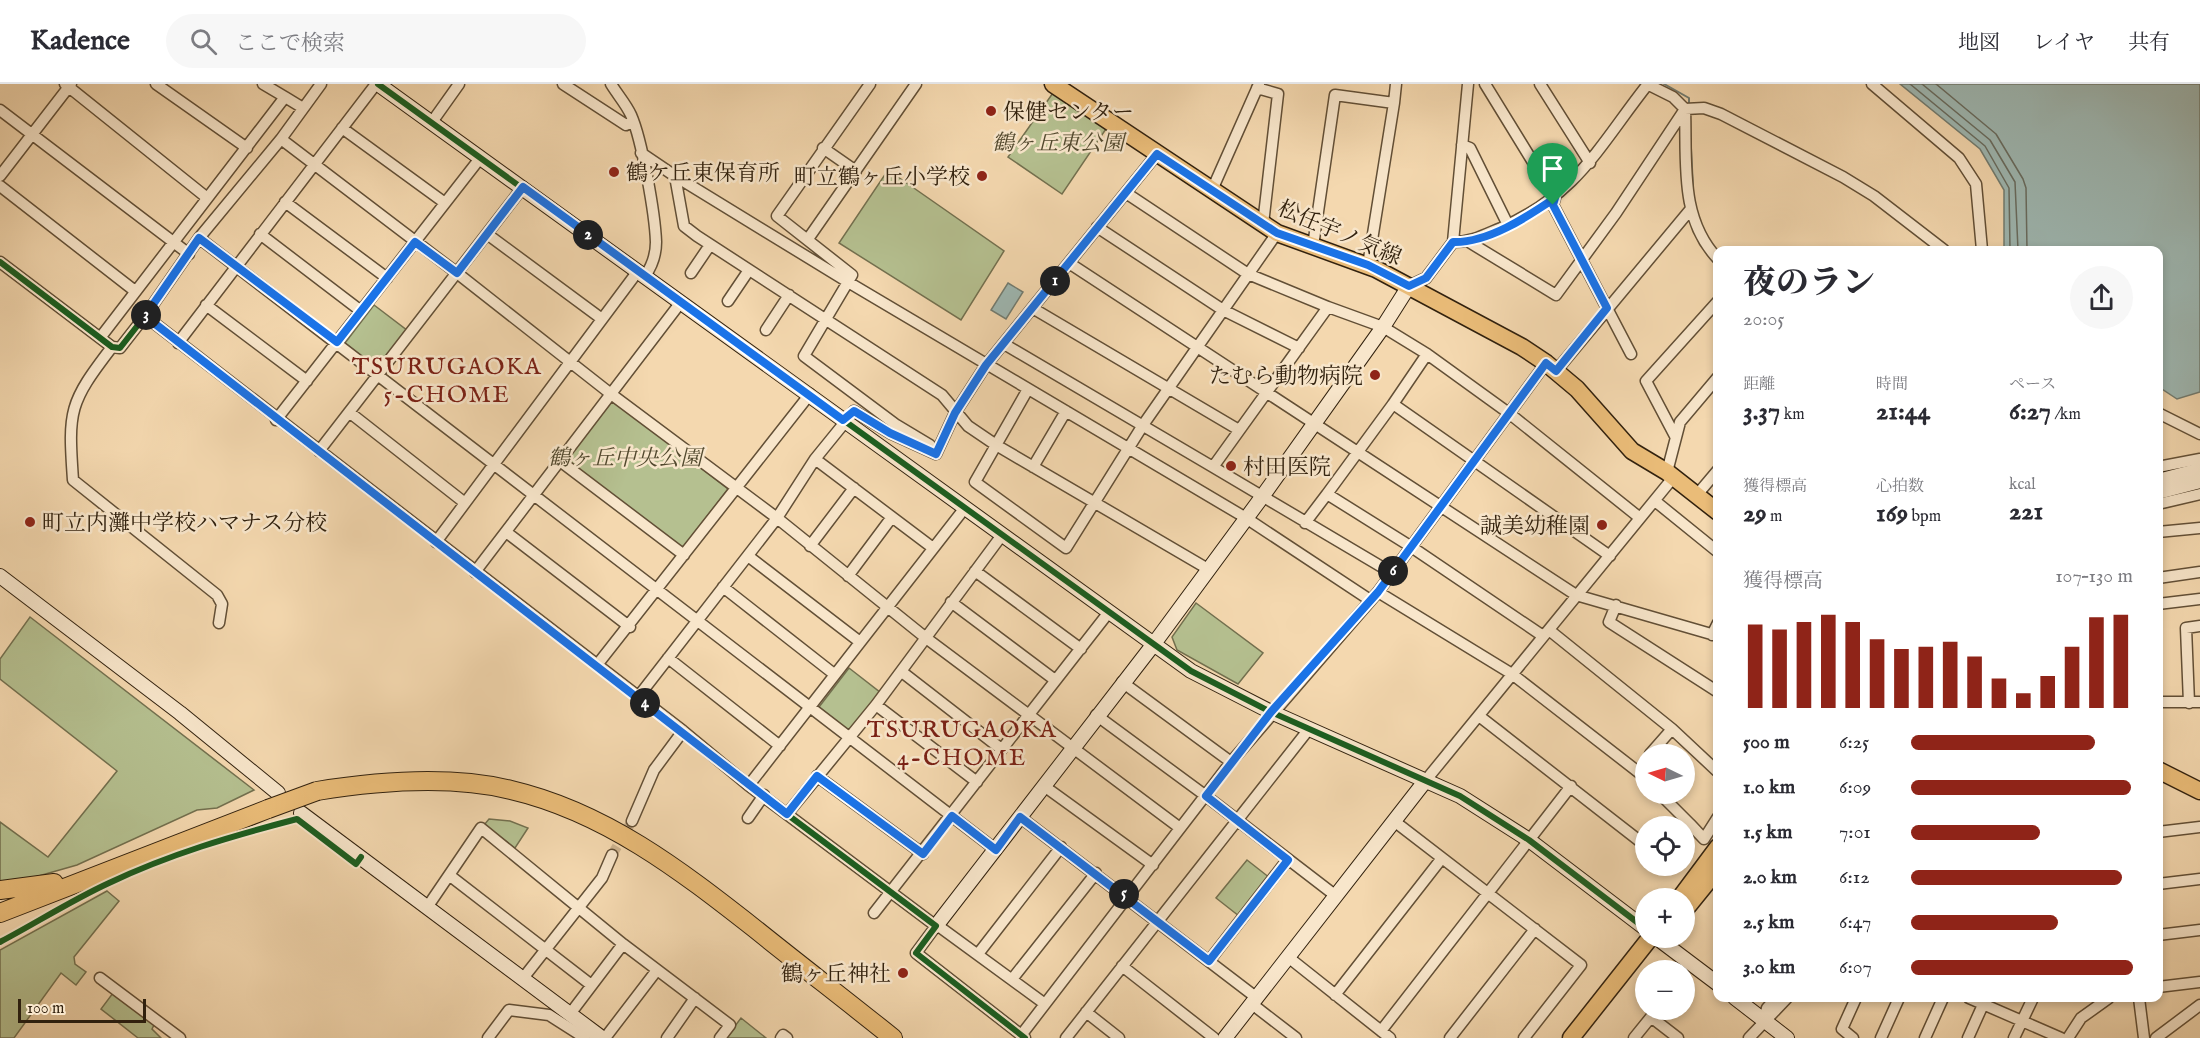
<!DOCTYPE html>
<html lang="ja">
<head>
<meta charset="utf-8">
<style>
	body { margin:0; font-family:"IM FELL English","Noto Serif JP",serif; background:#f7f7f7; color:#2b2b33; height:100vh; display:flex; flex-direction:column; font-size:22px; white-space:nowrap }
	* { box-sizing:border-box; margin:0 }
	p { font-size:20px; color:#7c7c81 }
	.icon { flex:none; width:33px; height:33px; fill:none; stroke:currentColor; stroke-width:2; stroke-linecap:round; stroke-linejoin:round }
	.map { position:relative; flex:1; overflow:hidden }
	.details { position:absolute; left:1713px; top:162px; width:450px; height:756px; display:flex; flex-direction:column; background:#fff; border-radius:12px; box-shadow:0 3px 9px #0003 }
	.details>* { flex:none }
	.needle { width:39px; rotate:275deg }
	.tools { position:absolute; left:1635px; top:660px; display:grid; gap:12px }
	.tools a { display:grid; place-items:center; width:60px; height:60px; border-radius:50%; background:#fff; box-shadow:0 3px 9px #0003; font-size:30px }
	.scale { position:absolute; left:18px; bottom:15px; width:128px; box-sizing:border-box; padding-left:6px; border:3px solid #31210e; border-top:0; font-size:16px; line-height:21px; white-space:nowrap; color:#31210e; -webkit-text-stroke:4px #f8e6cb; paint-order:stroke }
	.pin { position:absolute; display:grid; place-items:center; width:51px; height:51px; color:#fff; margin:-62px -26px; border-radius:50% 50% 50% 0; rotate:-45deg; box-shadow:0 0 6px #0007 }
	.pin .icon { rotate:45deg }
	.km { position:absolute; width:30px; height:30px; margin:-15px; border-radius:50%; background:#222; color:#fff; font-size:16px; line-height:30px; text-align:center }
	.round { display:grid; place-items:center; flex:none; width:63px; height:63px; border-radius:32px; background:#f7f7f7 }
	.overview { display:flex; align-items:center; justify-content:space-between; height:102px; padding:0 30px }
	h1 { font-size:33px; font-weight:800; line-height:45px }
	.stats { display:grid; grid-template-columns:repeat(3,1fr); gap:9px; height:102px; padding:6px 30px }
	.stats div { display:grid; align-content:center }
	.stats b { font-size:26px; font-weight:800 }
	.stats small { font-size:16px; font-weight:400 }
	.stats p { font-size:16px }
	.chart { height:168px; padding:12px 30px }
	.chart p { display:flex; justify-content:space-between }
	.chart svg { width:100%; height:108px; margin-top:6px; stroke:#8f2418; stroke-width:6 }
	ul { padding:0 30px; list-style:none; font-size:20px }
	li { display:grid; grid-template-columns:96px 72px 1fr; align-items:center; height:45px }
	li i { height:15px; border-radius:8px; background:#8f2418 }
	header { display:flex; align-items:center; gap:36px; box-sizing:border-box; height:84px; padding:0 30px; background:#fff; border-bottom:2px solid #e1e1e2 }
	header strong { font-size:28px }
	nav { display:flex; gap:33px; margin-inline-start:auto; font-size:21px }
	.search { width:420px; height:54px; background:#f7f7f7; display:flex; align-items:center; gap:15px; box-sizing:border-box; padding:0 21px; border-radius:33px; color:#7c7c81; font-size:22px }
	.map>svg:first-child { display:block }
</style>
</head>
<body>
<header>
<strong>Kadence</strong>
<div class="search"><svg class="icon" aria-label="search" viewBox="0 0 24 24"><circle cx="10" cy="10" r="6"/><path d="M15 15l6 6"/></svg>ここで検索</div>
<nav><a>地図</a><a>レイヤ</a><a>共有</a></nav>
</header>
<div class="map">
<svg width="2200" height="954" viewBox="0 0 2200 954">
	<rect width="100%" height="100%" fill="#f4d8af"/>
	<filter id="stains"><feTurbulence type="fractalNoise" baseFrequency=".00333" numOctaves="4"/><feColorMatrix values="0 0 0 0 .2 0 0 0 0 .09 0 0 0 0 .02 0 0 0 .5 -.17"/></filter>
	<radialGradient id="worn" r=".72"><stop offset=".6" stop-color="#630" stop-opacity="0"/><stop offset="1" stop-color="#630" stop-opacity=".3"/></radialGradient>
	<path fill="#b5c090" stroke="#73704f" stroke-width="1.5" d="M1055,6L1108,42L1062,110L1008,73Z
		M888,86L1004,167L961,236L839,159Z
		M374,221L408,247L378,286L345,259Z
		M612,315L728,405L682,465L566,376Z
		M1196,519L1263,569L1238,600L1177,566L1172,553Z
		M30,533L254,706L217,724L197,726L77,781L0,803V738L48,773L117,687L0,595V575Z
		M849,584L881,609L850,648L819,623Z
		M489,735L510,737L528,744L515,764L484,741Z
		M1247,776L1270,794L1239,832L1216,814Z
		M107,807L119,817L74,873L75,880L86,888L76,901L61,889L14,954H0V866Z
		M113,909L155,939L152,945L161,954H138L101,925Z
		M741,934L766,954H726Z"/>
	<path fill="#9eb8b3" stroke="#727c71" stroke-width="1.5" d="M1900,0H2200V308L2177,315L2159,303L2158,166H2004V106L1980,65Z
		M1008,199L1023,208L1006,235L991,226Z"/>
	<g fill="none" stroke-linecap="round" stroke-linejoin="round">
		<path stroke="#686c60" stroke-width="1.5" d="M1910,0L1985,62L2009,104L2010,166
			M1922,0L1990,56L2015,98L2018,166
			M1936,0L1996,50L2023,95L2026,104L2027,166"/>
		<path stroke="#727c71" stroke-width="2" d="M1664,0L1689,14V22
			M1690,45L1693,103"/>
		<path stroke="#cdb38f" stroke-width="10" stroke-dasharray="10 5" stroke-linecap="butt" d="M612,771L632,737"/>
		<g stroke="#624f36" stroke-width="13">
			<path id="street" d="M65,0L206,113
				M156,0L247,64
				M263,0L285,13
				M563,0L626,41L633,37
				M611,0C617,10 626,20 631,31C642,56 655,130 656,158C656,170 652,182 645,192
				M870,0L777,132L852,191L804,272L895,340L930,361
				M1485,0L1555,114L1553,121L1631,270
				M1540,0L1590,79
				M1647,0L1673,13L1685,25C1687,78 1679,134 1718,175
				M1872,0L1959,74L1976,100L1982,166
				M1257,4L1278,10L1263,140
				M1394,19L1396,0
				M0,26L189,170
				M432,38L459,0
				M342,44L445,119
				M281,55L457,189L611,310L777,434L926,554L1180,744
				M1462,61L1470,64L1508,141
				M823,64L856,87
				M641,69L675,92L684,142L697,152L942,311L968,342L996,361L1208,485
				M0,92L71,0
				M675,92L848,198L1246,434L1370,516
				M0,102L135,207
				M1212,106L1259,0
				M1126,109L1248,190L1328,223
				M285,118L387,194
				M1097,143L1223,226L1299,264
				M260,150L361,227
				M487,150L602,235
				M199,154L996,766
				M808,155L916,0
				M1453,158C1472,158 1484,151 1501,144C1578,110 1599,62 1648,0
				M1469,158L1556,211L1616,129L1685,25L1704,24L1721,30L1843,93L1874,112L1944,166
				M1313,162L1335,11L1394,19L1368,181
				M0,178L112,263L120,264L145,232L683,647L748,701L936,842L916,869L1025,954
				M1069,179L1576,511L1718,552
				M691,189L710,161
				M1409,202L1426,194L1453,158L1468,0
				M728,217L749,186
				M206,221L307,297
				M1034,225L1239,346
				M145,232L199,154L281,55L321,0
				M766,246L789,211
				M100,254L285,13L303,24
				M178,259L376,0
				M1004,260L1213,383L1328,223L1383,243L1427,270L1510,330L1640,434
				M112,263C69,319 68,326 73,396L217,511L222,520L219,539
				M1427,270L1393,320L1610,472
				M1556,287L1690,126
				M1028,305L975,398L1066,464L1143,341L1277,149
				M1393,320L1327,410L1410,462L1543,552
				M349,328L465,419
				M2158,329L2200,350
				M276,336L481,73
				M1675,352L1646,297L1718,217
				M319,367L523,103
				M815,375L933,464
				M560,377L684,471
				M1033,383L1066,327
				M1213,383L1392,489
				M2158,383L2200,375
				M1667,388L1680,338L1718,293
				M1696,412L1718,386
				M1655,417L1718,468
				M2158,420L2200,410
				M1305,439L1327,410
				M506,448L630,543
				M2158,448L2200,444
				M436,458L638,187
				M810,462L854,404
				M748,472L860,558
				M975,487L1081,565
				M475,488L681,218
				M848,492L892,433
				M2158,494L2200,488
				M723,503L834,590
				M1378,508L1512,590L1646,694
				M951,518L1055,596
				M2158,520L2200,515
				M1616,521L1609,538L1718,608
				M1549,546L1672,645L1718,688
				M1712,551L1718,539
				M668,574L780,662
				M597,581L810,310
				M902,588L1000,664
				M1122,598L1231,678
				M638,613L777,434L815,375L854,327L890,349L936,370L955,329L986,281L1157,70
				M2158,618H2200
				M2189,619L2186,544L2200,542
				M876,621L977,698
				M1096,631L1206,712L1336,812
				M1479,632L1646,762
				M1650,670L1672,645
				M817,692L923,770
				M1426,696L1672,395
				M749,701L964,425
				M1044,702L1153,781
				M1660,710L1690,740L1684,746
				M787,730L876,621L1002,451
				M1020,733L1257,914
				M748,734L764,711
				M632,737L654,686L683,647
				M1394,737L1581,881L1524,954
				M1690,740L1704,755L1718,733
				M2158,748L2200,743
				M449,791L590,900
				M2158,800L2200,795
				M428,822L481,744L623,860L730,941L720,954
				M874,829L1109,528
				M937,841L1045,920
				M2158,851L2200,846
				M978,870L1061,763
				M1288,873L1390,954
				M1209,877L1288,775
				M1122,882L1214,954
				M524,893L602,794L612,771
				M100,894L180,954
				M1013,894L1096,789
				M2158,903L2200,898
				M1335,911L1442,774
				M1969,914L2061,954
				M2139,914L2144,954
				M1252,920L1296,954
				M1086,928L1119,954
				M570,930L623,860
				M1764,935L1767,924L1776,914
				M1381,947L1571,702
				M1022,950L1231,678L1378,508L1546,279
				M488,954L509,926L549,931L585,954
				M605,954L657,886
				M667,954L695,914
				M781,954L783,951L787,954
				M1066,954L1309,645
				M1450,954L1535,845
				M1634,954L1651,933L1678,954
				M1749,954L1787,914
				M1853,954L1842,945L1856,914
				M1881,954L1899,914
				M1925,954L1943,914
				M1968,954L1986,914
				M2014,954L2033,914
				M2068,954L2081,934L2109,914
				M2156,954L2200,921"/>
		</g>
		<g stroke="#31210e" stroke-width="16">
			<path id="secondary" d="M378,0L1191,587L1271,628L1460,712L1529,756L1646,845
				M2158,397L2200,386
				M2158,408L2200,397
				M0,492L180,629L278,709
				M301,729L602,954
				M936,842L1153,561L1262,413L1383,243L1409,202
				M1657,854L1718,900
				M1735,914L1787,954
				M1225,954L1426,696"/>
		</g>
		<g stroke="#31210e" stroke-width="19">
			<path id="primary" d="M1053,0L1277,149L1376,185L1522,263L1546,279L1577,305L1632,367L1667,388L1718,428
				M2158,686L2200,707
				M1680,814L1718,763
				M1684,827L1718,785
				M1571,954L1650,854"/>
		</g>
		<g stroke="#31210e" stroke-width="20">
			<path id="highway" d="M317,707C379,697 450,691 511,706C605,728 680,786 754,844C800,881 847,917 893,954
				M0,806L54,799
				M0,829L268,725"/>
		</g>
		<use href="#street" stroke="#f8e6cb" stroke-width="10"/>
		<use href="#secondary" stroke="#f8e6cb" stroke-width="14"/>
		<use href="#primary" stroke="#eabc78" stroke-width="16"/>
		<use href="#highway" stroke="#eabc78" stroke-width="18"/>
		<g stroke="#31210e" stroke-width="20" stroke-linecap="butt">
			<path id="highway-bridge" d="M268,725L317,707"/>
		</g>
		<use href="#highway-bridge" stroke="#eabc78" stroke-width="18"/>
		<g stroke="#f8e6cb" stroke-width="10">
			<path id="cycleway" d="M378,0L1191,587L1271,628L1460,712L1529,756L1646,845
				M0,178L112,263L120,264L145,232L683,647L748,701L936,842L916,869L1025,954
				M0,858C36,839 72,816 109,799C170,770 232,752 297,735L356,780L361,773"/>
		</g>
		<use href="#cycleway" stroke="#1b5e20" stroke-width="6"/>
	</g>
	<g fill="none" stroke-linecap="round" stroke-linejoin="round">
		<g stroke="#fff" stroke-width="12">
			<path id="route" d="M1157,70L1277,149L1368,181L1409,202L1426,194L1453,158C1488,159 1527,133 1555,114L1553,121L1607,224L1556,287L1546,279L1378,508L1271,628L1206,712L1288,776L1209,877L1020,733L996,766L952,732L923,770L817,692L787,730L145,232L199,154L337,258L415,158L457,189L523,103L843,336L854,327L890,349L936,370L955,329L986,281Z"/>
		</g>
		<use href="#route" stroke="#1a73e8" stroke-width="8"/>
	</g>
	<g fill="#8f2418" stroke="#f8e6cb" stroke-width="2">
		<circle cx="991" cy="27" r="6"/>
		<circle cx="614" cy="88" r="6"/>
		<circle cx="982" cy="92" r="6"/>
		<circle cx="1375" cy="291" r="6"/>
		<circle cx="1231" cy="382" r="6"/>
		<circle cx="30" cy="438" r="6"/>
		<circle cx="1602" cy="441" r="6"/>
		<circle cx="903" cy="889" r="6"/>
	</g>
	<g text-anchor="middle" stroke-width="5" stroke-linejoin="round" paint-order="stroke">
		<g font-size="22" fill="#31210e" stroke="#f8e6cb" text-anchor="start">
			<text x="1003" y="35">保健センター</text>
			<text x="626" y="96">鶴ケ丘東保育所</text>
			<text x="970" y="100" text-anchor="end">町立鶴ヶ丘小学校</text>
			<text x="1363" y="299" text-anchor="end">たむら動物病院</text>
			<text x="1243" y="390">村田医院</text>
			<text x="42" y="446">町立内灘中学校ハマナス分校</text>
			<text x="1590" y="449" text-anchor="end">誠美幼稚園</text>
			<text x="891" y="897" text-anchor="end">鶴ヶ丘神社</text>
		</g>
		<g font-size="22" font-style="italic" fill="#52492e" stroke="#f8e6cb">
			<text x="1058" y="66">鶴ヶ丘東公園</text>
			<text x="625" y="381">鶴ヶ丘中央公園</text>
		</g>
		<g font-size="22" fill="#31210e" stroke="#f8e6cb">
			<text transform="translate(1340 148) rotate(23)" y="8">松任宇ノ気線</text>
		</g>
		<g font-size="24" letter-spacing="1.5" fill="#7a1f14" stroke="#f8e6cb">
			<text x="447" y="290">TSURUGAOKA<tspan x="447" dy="28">5-CHOME</tspan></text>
			<text x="962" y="653">TSURUGAOKA<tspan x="962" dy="28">4-CHOME</tspan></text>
		</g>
	</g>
	<rect width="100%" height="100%" filter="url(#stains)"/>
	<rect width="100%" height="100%" fill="url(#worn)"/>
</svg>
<div class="tools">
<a><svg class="needle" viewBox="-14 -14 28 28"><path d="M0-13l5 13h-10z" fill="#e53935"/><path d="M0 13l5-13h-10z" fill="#7c7c81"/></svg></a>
<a><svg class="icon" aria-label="locate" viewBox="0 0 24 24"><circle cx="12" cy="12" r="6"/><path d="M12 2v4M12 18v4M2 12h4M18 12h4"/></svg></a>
<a>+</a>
<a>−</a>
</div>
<div class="scale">100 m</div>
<div class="pin" style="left:1553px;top:121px;background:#1e9e55"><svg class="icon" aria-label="arrive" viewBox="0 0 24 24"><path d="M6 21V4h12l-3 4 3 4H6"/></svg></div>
<b class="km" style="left:1055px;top:197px">1</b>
<b class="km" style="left:588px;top:151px">2</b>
<b class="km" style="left:146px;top:231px">3</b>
<b class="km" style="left:645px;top:619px">4</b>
<b class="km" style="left:1124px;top:810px">5</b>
<b class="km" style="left:1393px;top:487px">6</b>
<section class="details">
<div class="overview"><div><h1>夜のラン</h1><p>20:05</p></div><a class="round"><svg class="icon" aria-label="share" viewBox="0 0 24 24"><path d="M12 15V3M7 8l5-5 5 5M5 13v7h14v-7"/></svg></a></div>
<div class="stats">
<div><p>距離</p><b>3.37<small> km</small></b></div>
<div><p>時間</p><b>21:44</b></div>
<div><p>ペース</p><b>6:27<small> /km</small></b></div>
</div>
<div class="stats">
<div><p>獲得標高</p><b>29<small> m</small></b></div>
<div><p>心拍数</p><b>169<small> bpm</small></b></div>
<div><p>kcal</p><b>221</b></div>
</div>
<div class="chart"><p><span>獲得標高</span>107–130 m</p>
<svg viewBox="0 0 160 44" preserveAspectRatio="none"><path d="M5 44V10M15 44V12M25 44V9M35 44V6M45 44V9M55 44V16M65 44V20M75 44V19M85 44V17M95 44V23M105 44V32M115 44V38M125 44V31M135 44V19M145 44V7M155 44V6"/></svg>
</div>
<ul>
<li><b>500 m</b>6:25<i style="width:83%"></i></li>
<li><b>1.0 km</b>6:09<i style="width:99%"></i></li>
<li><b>1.5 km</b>7:01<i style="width:58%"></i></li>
<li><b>2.0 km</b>6:12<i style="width:95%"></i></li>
<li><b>2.5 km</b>6:47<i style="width:66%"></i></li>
<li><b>3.0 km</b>6:07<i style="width:100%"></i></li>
</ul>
</section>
</div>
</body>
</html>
